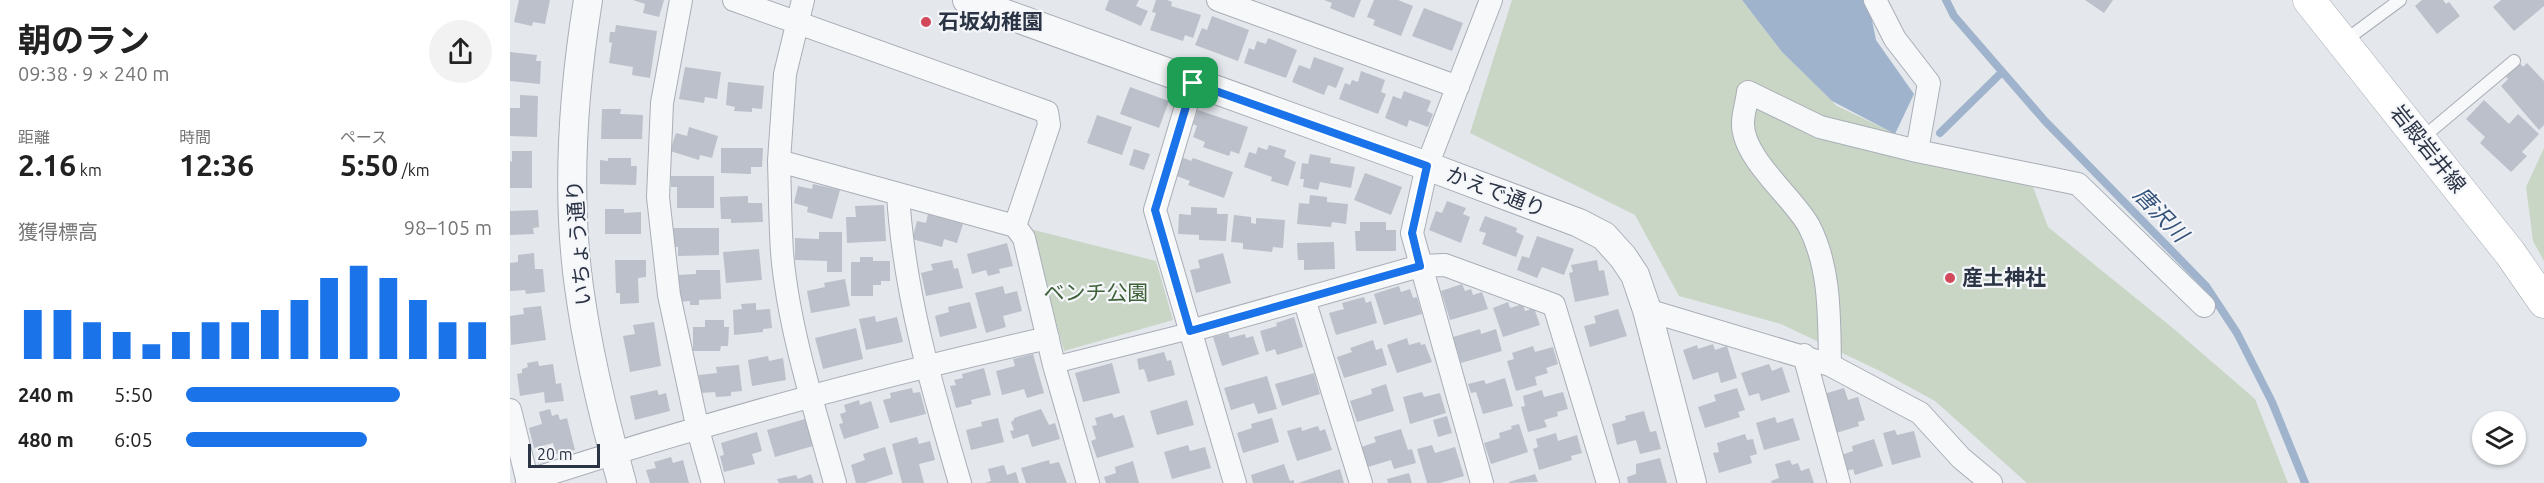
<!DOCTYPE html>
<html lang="ja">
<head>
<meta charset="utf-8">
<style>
	body { margin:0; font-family:Ubuntu,"Noto Sans JP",sans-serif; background:#f2f2f2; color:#222; height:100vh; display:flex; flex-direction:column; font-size:22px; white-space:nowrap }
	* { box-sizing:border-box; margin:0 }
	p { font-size:20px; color:#767676 }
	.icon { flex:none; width:33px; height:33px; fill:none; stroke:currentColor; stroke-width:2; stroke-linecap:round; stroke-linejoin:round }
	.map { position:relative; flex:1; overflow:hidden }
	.sheet { display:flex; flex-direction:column; background:#fff; width:510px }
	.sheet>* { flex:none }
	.controls { position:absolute; left:1962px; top:411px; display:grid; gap:12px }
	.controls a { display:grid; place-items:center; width:54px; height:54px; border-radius:50%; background:#fff; box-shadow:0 2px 4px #0004; font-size:30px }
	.scale { position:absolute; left:18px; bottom:15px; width:72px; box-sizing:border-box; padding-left:6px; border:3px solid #2b3445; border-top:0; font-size:16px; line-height:21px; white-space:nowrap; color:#2b3445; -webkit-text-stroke:4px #f4f6f9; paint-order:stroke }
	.pin { position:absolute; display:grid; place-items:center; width:51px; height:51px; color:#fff; margin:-26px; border-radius:12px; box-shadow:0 3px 9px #0006 }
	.round { display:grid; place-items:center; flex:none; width:63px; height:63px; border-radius:32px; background:#f2f2f2 }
	.overview { display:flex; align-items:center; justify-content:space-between; height:102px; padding:0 18px }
	h1 { font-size:33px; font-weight:700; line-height:45px }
	.figures { display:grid; grid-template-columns:repeat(3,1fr); gap:9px; height:102px; padding:6px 18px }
	.figures div { display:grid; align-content:center }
	.figures b { font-size:30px; font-weight:700 }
	.figures small { font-size:16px; font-weight:400 }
	.figures p { font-size:16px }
	.chart { height:168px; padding:12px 18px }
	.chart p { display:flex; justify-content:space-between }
	.chart svg { width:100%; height:108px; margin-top:6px; stroke:#1a73e8; stroke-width:6 }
	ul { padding:0 18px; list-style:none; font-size:20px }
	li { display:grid; grid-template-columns:96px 72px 1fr; align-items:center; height:45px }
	li i { height:15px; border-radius:8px; background:#1a73e8 }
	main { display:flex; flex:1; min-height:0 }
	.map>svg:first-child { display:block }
</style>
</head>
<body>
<main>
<section class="sheet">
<div class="overview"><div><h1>朝のラン</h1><p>09:38 · 9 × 240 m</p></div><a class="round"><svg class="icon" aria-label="share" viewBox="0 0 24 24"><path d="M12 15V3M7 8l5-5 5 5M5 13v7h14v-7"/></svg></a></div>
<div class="figures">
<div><p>距離</p><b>2.16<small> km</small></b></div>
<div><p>時間</p><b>12:36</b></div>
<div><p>ペース</p><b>5:50<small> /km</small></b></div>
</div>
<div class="chart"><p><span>獲得標高</span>98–105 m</p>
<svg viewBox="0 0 160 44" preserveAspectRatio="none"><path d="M5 44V24M15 44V24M25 44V29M35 44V33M45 44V38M55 44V33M65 44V29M75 44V29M85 44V24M95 44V20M105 44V11M115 44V6M125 44V11M135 44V20M145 44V29M155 44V29"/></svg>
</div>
<ul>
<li><b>240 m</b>5:50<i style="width:70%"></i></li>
<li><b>480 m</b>6:05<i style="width:59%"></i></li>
</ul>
</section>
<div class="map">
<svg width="2034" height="483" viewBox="0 0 2034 483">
	<rect width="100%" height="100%" fill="#e4e7ec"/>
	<path fill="#c9d6c5" d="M1002,0H1232L1272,52L1327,106L1392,137L1442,165L1523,187L1538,227L1664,329L1745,399L1778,483H1517L1425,401L1370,371L1271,324L1169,296L1125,215L960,133Z
		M2034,148V261L2023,241L2016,187Z
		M520,229L646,261L663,320L554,351Z"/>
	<path fill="#9fb4cc" d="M1232,0H1358L1366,40L1404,94L1385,134L1322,101L1272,52Z"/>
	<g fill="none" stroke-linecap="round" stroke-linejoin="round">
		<path stroke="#9fb4cc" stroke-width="8" d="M1436,0L1444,16L1535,121L1696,286L1727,333L1762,402L1795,483
			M1430,133L1492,72"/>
	</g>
	<path fill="#bbc0ca" d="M9,0H40L35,24L23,22L22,26L4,22Z
		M123,0H154L149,17L133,13L135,4Z
		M599,0H629L626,6L638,11L631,26L595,10Z
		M646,0H657L662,2L661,6L691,15L683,38L675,35L673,41L640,30L646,13L642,12Z
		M814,0H851L844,18L820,8L822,3Z
		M864,0H888L903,6L891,36L863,25L865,20L857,17Z
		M1575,0H1603L1594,13Z
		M1912,0H1933L1936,4L1939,2L1950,16L1927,34L1905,6Z
		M1991,0H2034V6L2004,31L1983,7Z
		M914,8L953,23L942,51L902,36Z
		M702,16L739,30L728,61L685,45L692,28L697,30Z
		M106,25L147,31L140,78L122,75L123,67L99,63L102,43L99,42L100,32H105Z
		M758,38L787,50L776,78L734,63L739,48L744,50L747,41L756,44Z
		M0,52L27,55L26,61H31L30,84L0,81Z
		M804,57L834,68L826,88L818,85L814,95L782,82L789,65L800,69Z
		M2008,61L2013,67L2017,63L2034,81V125L2029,130L1991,86L1998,79L1994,74Z
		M175,67L211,72L207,99L195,97L194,103L169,99Z
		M851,71L875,80L871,92L876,94L868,114L829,99L835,83L840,85L842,80L848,82Z
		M218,82L254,86L252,109L242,108V112L224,111L225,107L216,105Z
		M620,87L659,101L649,128L610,114Z
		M894,91L921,101L917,111L923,114L918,127L899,120L897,127L875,118L883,96L891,99Z
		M10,95L28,96L27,137L0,136V108H10Z
		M1974,100L1999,124L2008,114L2029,134L2012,152L2017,156L2001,172L1970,143L1975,137L1956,119Z
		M92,109H111L110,114L133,115L132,139H91Z
		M688,110L738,127L729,154L721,151L719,156L693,147L695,142L683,137L687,126L683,124Z
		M587,115L622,127L612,155L577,143Z
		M179,127L208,136L202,158L190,155L189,160L160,151L166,133L177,136Z
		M759,145L776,150L774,157L786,162L778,186L761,181L762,177L734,167L739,152L746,154L748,147L757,150Z
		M211,148H253L252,167H241V174L211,173Z
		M624,149L640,154L634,170L619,165Z
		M2,151H22V188H0V161L2,162Z
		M800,154L821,158L820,163L845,167L841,188L810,182L808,190L793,187L794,179H790L792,163L798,164Z
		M671,157L681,161L683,158L723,172L714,198L678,185L680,181L664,175Z
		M98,158H121V166H127L126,185L90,184V160L98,161Z
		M855,173L892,187L881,215L844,200Z
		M161,176H204V208H167V187H161Z
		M303,184L330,190L322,219L297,212L298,207L284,203L288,186L302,189Z
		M800,195L817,197V202L838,204L836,224L822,222L821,227L787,224L789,203L799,204Z
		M238,196V203H252L253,222L221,223V219H211L210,197Z
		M937,201L956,208L953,214L960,217L951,243L919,230L926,211L932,213Z
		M374,205L376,241L337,243L336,217H346L345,206Z
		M681,207L707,208V214H718L716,241L689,240V235L668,234L669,214L681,215Z
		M95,209H114V213L131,212V234H95Z
		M28,210L29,227L23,228L24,234L0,235V211Z
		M418,214L453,224L447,243L434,239L432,247L402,239L407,221L416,223Z
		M724,215L741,217V223L746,224V218L775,220L773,248L763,247L762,252L733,249V243L721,242Z
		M975,216L1007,228L1006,232L1014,236L1006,257L972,244L976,233L969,231Z
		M850,222H876V230H886V251H846L845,231H850Z
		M163,228H209V255L168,256V247H163Z
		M309,232H332V272H317V261L285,260V238L309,239Z
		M1027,236L1064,249L1054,275L1032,267L1027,278L1007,270L1012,256L1019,258Z
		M824,242L825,269L794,270V260H788L787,243Z
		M497,243L503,266L489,269L490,273L478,276L476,270L462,274L457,254Z
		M249,249L252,280L216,283L213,252Z
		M24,253L25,269H33L35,292L16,294L15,290L0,291V263L8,262V255Z
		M713,253L721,283L686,293L680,270L690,268L688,260Z
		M350,257H363V261H380V281H371V285H363V296H341V262H350Z
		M105,260H136V277L128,278L129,303L110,304V293H106Z
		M442,260L444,269L448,268L453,288L416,296L411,273L423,270L421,264Z
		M1087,260L1089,271L1094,270L1099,295L1065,302L1059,273L1063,272L1061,265Z
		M186,270H210L211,299L189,300V305H180V301L167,302L166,275L186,274Z
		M335,279L340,306L301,313L297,291L315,287L314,283Z
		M952,284L955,291L961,289L963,295L972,292L978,309L940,320L931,291Z
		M493,286L495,294L507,291L512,311L493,316L496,327L476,333L465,293Z
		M889,286L891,292L900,289L903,298L907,297L912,314L874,325L864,294Z
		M854,297L856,303L861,301L867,323L826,335L819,313L834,309L832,303Z
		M460,302L467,328L430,337L425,316L439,312L438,307Z
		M998,302L1000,308L1013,304L1015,311L1024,308L1030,325L993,337L983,308Z
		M246,303V310L260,309L262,328L253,329V332L224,335L223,310L232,309L231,304Z
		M31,306L36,340L1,345L0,316L14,314L13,308Z
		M1108,309L1117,336L1080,347L1074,326L1086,323L1084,316Z
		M365,316L366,322L387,317L393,342L356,350L349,319Z
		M784,317L793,347L767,355L765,349L756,352L750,331L767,326L766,323Z
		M195,320H214V327H219L218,346H211L210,351H183V327H195Z
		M144,322L151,366L120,372L113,336L125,334L123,325Z
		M346,328L353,359L313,369L305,338Z
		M970,329L971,334L986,329L992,351L951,363L943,337Z
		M718,333L720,338L735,334L736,338L743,336L749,354L712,366L703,337Z
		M897,338L899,345L910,342L911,345L915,344L922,362L887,373L877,345Z
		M863,340L866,350L872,348L877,365L834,378L827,357L842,352L840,348Z
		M1203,344L1205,350L1217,346L1227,378L1211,383L1208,372L1183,380L1173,350L1187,345L1188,349Z
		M1023,346L1025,352L1043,347L1048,364L1036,368L1038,373L1025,377L1027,385L1006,391L997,361L1004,359L1002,353Z
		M654,352L657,361L661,360L665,375L638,382L634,369L629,370L627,359Z
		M523,354L534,393L517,398L514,389L492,395L486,371L505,366L503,359Z
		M258,356L259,361L273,358L276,380L242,386L238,360Z
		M28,361L29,366L43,364L46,384L51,383L54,401L35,403L34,392L10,396L7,374L12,373V369L18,367L17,363Z
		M602,363L610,393L573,402L565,373Z
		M1259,364L1262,371L1272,367L1280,392L1251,401L1249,393L1239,396L1231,373Z
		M229,365L232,391L221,392V396L206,397L205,392L191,393L189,375L207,373L206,367Z
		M474,368L481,395L461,400L462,404L446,408L440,386L446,385L444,380L453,378L452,374Z
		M804,373L810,394L772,406L765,384Z
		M757,376L767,409L748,414L744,403L721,410L714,388Z
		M995,378L1003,406L973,414L966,392L961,393L958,384L974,380L976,384Z
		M876,384L884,411L847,422L840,401L862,394L861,389Z
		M402,388L403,393L410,392L416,414L380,423L373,400L381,398L380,393Z
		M1227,388L1235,410L1228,412L1230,417L1195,428L1188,407L1206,401L1204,395Z
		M1334,388L1338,400L1348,397L1355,420L1348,422L1349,426L1323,434L1314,394Z
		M147,390L149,395L156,393L160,411L125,420L120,396Z
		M1032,390L1034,397L1053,392L1058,409L1047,412L1048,416L1034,420L1037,427L1018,432L1011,407L1015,406L1013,396Z
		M912,392L914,397L930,393L936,413L900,424L893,397Z
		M349,400L350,405L361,401L369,428L334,439L329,424L333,423L330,414L336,412L334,405Z
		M677,400L684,425L647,435L640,411Z
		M40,409L42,416L48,414L50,420L57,418L65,450L46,454L43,443L24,448L19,428L32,424L29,412Z
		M531,409L539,425L545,423L550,439L522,447L518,434L503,439L500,431L504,430L501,422L504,420V418Z
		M1134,411L1140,432L1146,431L1151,449L1130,454L1126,440L1107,445L1102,424L1116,420L1115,416Z
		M602,413L604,418L614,415L624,447L587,458L581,441L586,439L582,426L587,425L585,418Z
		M937,416L942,433L928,437L923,420Z
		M1265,417L1267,423L1283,418L1290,440L1254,450L1246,423Z
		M488,418L494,442L461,450L456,430L472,426L471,422Z
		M762,418L769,442L733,453L727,433L742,428L741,424Z
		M295,419L303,446L265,457L257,430Z
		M1009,424L1018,452L981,464L974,443L990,438L989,433L1002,429L1001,426Z
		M808,426L810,431L815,429L822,450L787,461L777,431L791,427L792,431Z
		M891,429L898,450L902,449L906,463L884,469L881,460L858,467L851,447L866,442L864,437Z
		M1385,430L1387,435L1404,431L1411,457L1382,465L1373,433Z
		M247,432L252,451L242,454L245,464L214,472L210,456L214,455L211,443Z
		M1046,433L1048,441L1067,435L1072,453L1061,456L1062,460L1029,470L1023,449L1028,447L1026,439Z
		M1235,434L1237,440L1243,439L1247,454L1240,456L1242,463L1209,473L1203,453L1209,452L1207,443Z
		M407,437L409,444L420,441L425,460L409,464L414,483H392L382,444Z
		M1364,439L1373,466L1345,475L1343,469L1333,472L1328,456L1343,451L1342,446Z
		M678,445L680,451L695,447L701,468L662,479L654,452Z
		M922,445L925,453L945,447L954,476L930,483H917L907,449Z
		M375,447L383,474L355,483H346L341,465L355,460L353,454Z
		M161,457L163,463L173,460L179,483H140L136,470L146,468L144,462Z
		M1150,458L1157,483H1118L1117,477L1126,474V464Z
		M539,460L540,464L549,462L557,483H516L511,468Z
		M1280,460L1282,465L1288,463L1291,471L1299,468L1304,483H1262L1261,481L1269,478L1265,464Z
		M623,461L629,483H596L594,477L606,473L605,467Z
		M774,464L780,481L784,480V483H743L741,475Z
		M494,465L497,475L506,472L509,483H475L481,481L478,469Z
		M830,469L834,483H788Z
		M899,473L902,483H878L877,479Z
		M301,474L304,483H269L267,479L286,475L288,479Z
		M1025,474L1028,482L999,483V482Z"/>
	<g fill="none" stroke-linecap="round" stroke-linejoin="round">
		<g stroke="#a9aeb7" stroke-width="14">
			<path id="service" d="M1833,42L1890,0
				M1911,139L2004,61"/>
		</g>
		<g stroke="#a9aeb7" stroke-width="18">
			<path id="pedestrian" d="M544,365L680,331"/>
		</g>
		<g stroke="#a9aeb7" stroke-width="24">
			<path id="minor" d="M171,0L152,103L148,197L159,295L188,430L203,483
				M224,0L537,112L539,125L505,226
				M293,0L275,74L269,161L505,226L514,238L544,365L578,483
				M708,0L948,87
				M1365,0L1385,39L1419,83L1407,151
				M683,83L645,210L725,483
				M269,161C270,191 270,222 272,252C278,327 305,410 325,483
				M388,194C394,294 422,388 450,483
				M794,299L851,483
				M1137,310L1320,365L1410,413L1451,458L1481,483
				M680,331L910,266L935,265L1044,305L1098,483
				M1294,355L1329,483
				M1320,365C1319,318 1321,269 1299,226C1284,198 1232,158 1233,123C1233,113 1237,102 1238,92L1310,127L1407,151L1568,184L1694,306
				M0,410L18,483
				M17,481C189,425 363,377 538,338
				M972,483L902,233L917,166L981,0"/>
		</g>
		<g stroke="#a9aeb7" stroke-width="30">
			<path id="tertiary" d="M78,0C63,93 56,193 69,287C78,353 94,419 112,483
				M457,0L917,166L1069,223L1094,236L1113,257L1125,275L1137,310L1182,483"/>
		</g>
		<g stroke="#a9aeb7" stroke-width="33">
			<path id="secondary" d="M1799,0L2000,253L2034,302"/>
		</g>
		<use href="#service" stroke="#f7f8fa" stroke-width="12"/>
		<use href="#pedestrian" stroke="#f7f8fa" stroke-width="16"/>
		<use href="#minor" stroke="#f7f8fa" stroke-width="22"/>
		<use href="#tertiary" stroke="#f7f8fa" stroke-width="28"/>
		<use href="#secondary" stroke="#fff" stroke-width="32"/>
	</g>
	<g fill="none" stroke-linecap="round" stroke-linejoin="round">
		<g stroke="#fff" stroke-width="12">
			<path id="route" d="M683,83L917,166L902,233L910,266L680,331L645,210Z"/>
		</g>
		<use href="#route" stroke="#1a73e8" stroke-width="8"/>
	</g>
	<g fill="#d1495b" stroke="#f4f6f9" stroke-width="2">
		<circle cx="416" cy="22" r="6"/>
		<circle cx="1440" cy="278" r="6"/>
	</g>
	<g text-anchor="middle" stroke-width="4.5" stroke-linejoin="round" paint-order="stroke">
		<g font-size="21" font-weight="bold" fill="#2b3445" stroke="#f4f6f9" text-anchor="start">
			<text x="428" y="29">石坂幼稚園</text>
			<text x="1452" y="285">産土神社</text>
		</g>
		<g font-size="21" fill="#2b3445" stroke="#f4f6f9">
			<text transform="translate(1918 149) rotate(51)" y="7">岩殿岩井線</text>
			<text transform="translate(986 192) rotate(21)" y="7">かえで通り</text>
			<text transform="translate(69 243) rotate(-94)" y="7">いちょう通り</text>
		</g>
		<g font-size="21" fill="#3f6138" stroke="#f4f6f9">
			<text x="586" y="300">ベンチ公園</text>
		</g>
		<g font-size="22" font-style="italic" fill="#34527a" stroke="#f4f6f9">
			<text transform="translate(1651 214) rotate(46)" y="8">唐沢川</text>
		</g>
	</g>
</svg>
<div class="controls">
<a><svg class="icon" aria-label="layers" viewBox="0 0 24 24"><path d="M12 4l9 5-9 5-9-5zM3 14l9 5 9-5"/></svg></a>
</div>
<div class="scale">20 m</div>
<div class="pin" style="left:683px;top:83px;background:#1e9e55"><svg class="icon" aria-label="arrive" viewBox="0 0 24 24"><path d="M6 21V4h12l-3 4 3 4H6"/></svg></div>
</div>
</main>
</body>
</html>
